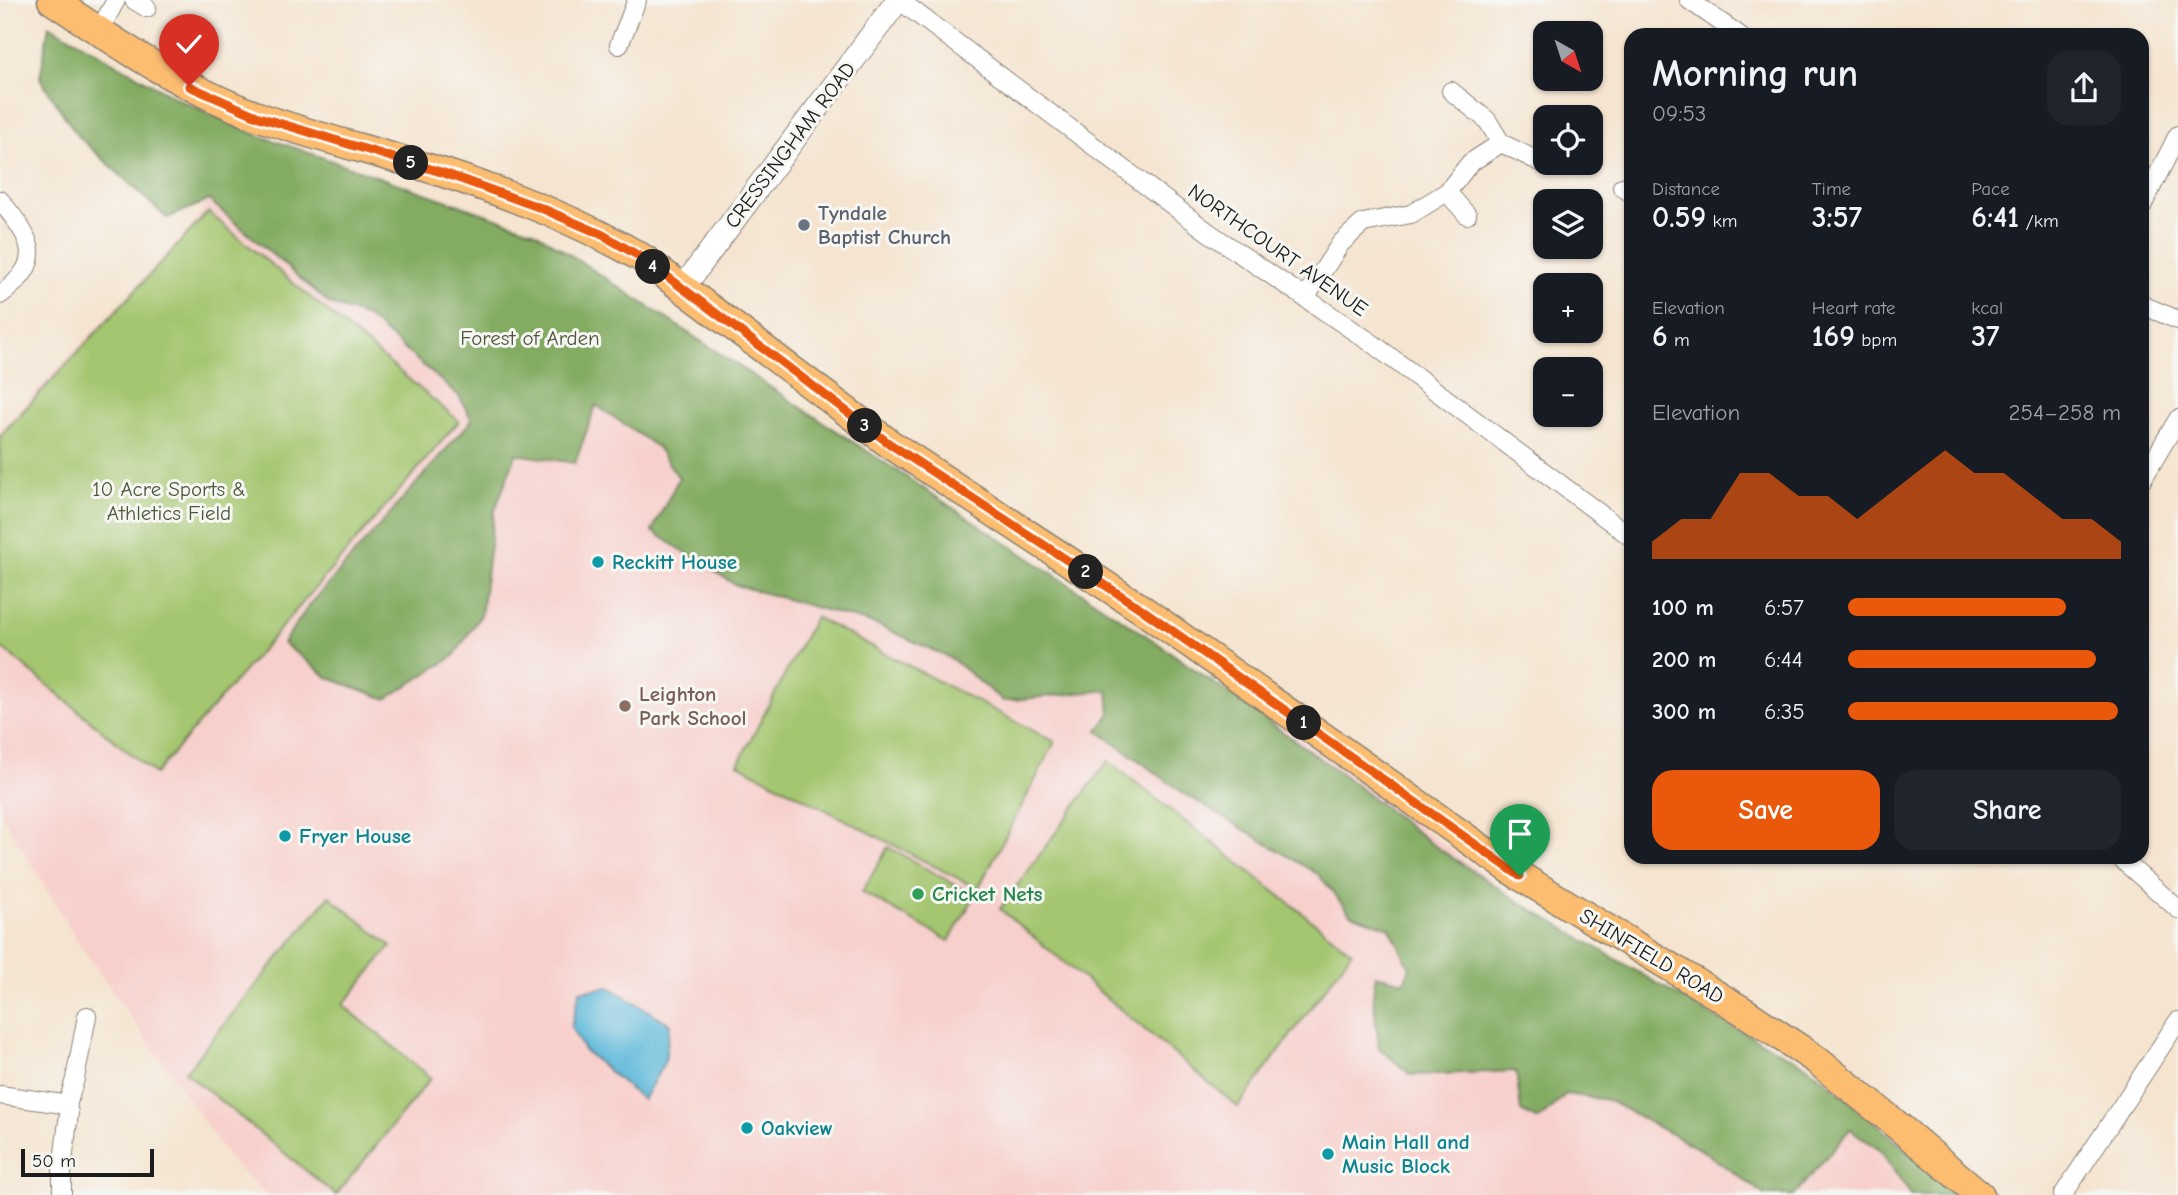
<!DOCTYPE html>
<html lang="en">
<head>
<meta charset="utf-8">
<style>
	body { margin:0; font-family:"Comic Neue",sans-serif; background:#20242c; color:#f1f3f6; height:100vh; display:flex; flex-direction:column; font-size:26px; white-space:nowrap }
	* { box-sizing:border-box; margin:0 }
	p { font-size:23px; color:#9ea1a6 }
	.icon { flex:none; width:38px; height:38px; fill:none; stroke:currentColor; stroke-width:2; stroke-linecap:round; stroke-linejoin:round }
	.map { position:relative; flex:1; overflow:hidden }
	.panel { position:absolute; left:1624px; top:28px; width:525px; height:836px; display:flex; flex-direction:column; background:#171b24; border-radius:21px; box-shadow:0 2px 5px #0004 }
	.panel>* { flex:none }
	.needle { width:46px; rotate:141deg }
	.fabs { position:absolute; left:1533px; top:21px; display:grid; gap:14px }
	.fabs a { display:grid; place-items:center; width:70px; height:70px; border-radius:14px; background:#171b24; box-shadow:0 2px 5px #0004; font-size:35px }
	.scale { position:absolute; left:21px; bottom:18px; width:133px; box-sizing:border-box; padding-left:7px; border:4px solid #1c1c1c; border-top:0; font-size:19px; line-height:24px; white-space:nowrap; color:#1c1c1c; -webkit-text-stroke:5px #f6f6f2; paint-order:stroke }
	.pin { position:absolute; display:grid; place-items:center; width:60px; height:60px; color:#fff; margin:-72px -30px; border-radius:50% 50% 50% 0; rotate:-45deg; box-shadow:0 0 7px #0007 }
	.pin .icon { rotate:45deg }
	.km { position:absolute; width:35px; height:35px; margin:-18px; border-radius:50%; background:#222; color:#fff; font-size:19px; line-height:35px; text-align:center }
	.round { display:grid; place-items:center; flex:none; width:74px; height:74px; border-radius:21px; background:#20242c }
	.headline { display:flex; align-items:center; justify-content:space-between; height:119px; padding:0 28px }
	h1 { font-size:38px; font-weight:600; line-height:52px }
	.stats { display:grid; grid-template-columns:repeat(3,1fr); gap:10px; height:119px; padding:7px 28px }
	.stats div { display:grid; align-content:center }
	.stats b { font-size:30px; font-weight:600 }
	.stats small { font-size:19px; font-weight:400 }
	.stats p { font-size:19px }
	.chart { height:196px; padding:14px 28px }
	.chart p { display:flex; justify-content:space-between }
	.chart svg { width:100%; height:126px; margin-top:7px; fill:#ea580c; opacity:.7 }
	.action { display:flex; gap:14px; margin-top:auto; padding:14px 28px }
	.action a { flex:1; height:80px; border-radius:21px; background:#ea580c; color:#fff; font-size:28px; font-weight:600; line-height:80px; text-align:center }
	.action a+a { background:#20242c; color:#f1f3f6 }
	ul { padding:0 28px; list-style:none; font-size:23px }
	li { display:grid; grid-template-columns:112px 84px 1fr; align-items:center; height:52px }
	li i { height:18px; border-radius:9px; background:#ea580c }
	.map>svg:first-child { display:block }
</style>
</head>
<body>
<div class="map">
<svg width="2178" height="1195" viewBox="0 0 2178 1195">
	<rect width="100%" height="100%" fill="#f6f6f2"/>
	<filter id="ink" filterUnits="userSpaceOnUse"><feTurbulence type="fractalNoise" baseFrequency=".0143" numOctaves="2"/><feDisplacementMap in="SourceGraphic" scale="14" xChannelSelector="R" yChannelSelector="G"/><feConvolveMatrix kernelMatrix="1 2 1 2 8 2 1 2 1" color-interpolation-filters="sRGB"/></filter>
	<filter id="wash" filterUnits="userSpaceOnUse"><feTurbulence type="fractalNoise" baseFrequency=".00686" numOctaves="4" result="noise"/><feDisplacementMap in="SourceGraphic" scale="28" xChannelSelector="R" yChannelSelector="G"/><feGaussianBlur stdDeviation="1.57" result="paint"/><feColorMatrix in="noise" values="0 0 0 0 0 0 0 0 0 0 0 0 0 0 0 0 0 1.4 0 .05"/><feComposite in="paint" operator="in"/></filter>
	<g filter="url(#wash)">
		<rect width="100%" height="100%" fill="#f5e4cf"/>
		<path fill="#f7d0cc" d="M252,133L534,231L1346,770L1521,903L1716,1018L1808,1066L1955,1195H266L232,1162L76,939L0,812V429L187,233Z"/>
		<path fill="#a4c66f" stroke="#607146" stroke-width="2" d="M208,212L459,421L155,774L0,646V436Z
			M815,617L1055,742L978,889L738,764Z
			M1108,761L1352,952L1238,1107L1000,909Z
			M888,847L975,896L949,941L862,892Z
			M329,896L391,946L343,1005L431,1078L336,1195L185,1072Z"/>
		<path fill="#83ab62" stroke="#50643f" stroke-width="2" d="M49,25L178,99L252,133L534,231L1156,642L1343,775L1432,844L1521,903L1716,1018L1808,1066L1873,1120L1956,1195H1911L1881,1151L1850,1129L1794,1195H1765L1705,1152L1608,1100L1566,1094L1538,1120L1521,1111L1516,1071L1411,1075L1379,1048L1373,994L1376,975L1404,982L1410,968L1390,928L1350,914L1319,875L1185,794L1098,731L1110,713L1108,690L1003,701L952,659L878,625L736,585L652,531L679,478L657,447L596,405L575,463L516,454L494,513L481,615L454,656L386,699L329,678L283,643L308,607L472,420L459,396L367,317L330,304L209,200L167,218L77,135L40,78Z"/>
		<path fill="#5cb8da" stroke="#3c6a7b" stroke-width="2" d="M609,987L670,1024L665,1061L643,1100L584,1050L571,1027L580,991Z"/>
	</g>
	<g filter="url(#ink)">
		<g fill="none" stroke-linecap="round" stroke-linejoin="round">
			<g stroke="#888076" stroke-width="20">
				<path id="minor" d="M134,0L147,8
					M899,0L1208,232L1373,344L1631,537
					M1689,0L1739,35
					M99,31L116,0
					M619,45L637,0
					M1451,91L1487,120L1501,143
					M1622,187L1631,193
					M1447,192L1467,215
					M0,200C31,239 48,260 0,295
					M2142,206L2178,135
					M1305,298L1341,243L1363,223L1411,214L1447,192L1470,163L1501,143L1542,163
					M2142,305L2178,320
					M2142,480L2178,419
					M2120,858L2178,909
					M0,1095L63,1104L67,1106L69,1113L62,1169V1195
					M67,1106L75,1079L87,1016
					M2063,1195L2178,1021"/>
			</g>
			<g stroke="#888076" stroke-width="25">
				<path id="tertiary" d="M682,289L898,0"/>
			</g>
			<g stroke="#888076" stroke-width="31">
				<path id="primary" d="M52,0C118,44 185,90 260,117C321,139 383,153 444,173C514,196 581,222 644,259L890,444L1140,608L1520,876L1743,1011L1815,1059L1892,1121L1980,1195"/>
			</g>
			<use href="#minor" stroke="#fff" stroke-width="18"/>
			<use href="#tertiary" stroke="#fff" stroke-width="23"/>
			<use href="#primary" stroke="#fcbd6f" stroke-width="28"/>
		</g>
	</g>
	<g fill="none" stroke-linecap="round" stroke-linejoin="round" filter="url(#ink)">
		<g stroke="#fff" stroke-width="14">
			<path id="route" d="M189,86L259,117L444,173L541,208L603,235L644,259L890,444L1140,608L1520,876"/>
		</g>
		<use href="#route" stroke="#ea580c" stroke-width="9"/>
	</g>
	<circle fill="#6b7280" stroke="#f6f6f2" stroke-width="2.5" cx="804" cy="225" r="7"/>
	<g fill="#0f9aa8" stroke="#f6f6f2" stroke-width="2.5">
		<circle cx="598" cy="562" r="7"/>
		<circle cx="285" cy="836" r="7"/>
		<circle cx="747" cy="1128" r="7"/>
		<circle cx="1328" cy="1154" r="7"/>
	</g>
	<circle fill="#8d6e63" stroke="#f6f6f2" stroke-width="2.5" cx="625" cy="706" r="7"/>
	<circle fill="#2e9e5b" stroke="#f6f6f2" stroke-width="2.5" cx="918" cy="894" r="7"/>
	<g text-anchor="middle" stroke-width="6" stroke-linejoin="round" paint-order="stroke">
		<g font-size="21" fill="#1c1c1c" stroke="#f6f6f2">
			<text transform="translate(790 145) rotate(-53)" y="7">CRESSINGHAM ROAD</text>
			<text transform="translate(1278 250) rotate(35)" y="7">NORTHCOURT AVENUE</text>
			<text transform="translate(1652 956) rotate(31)" y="7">SHINFIELD ROAD</text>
		</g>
		<g font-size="21" font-weight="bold" fill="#5b616d" stroke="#f6f6f2" text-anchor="start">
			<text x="818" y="220">Tyndale<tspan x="818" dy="24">Baptist Church</tspan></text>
		</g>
		<g font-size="21" fill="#4c5839" stroke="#f6f6f2">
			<text x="530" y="345">Forest of Arden</text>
			<text x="169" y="496">10 Acre Sports &amp;<tspan x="169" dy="24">Athletics Field</tspan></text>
		</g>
		<g font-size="21" font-weight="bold" fill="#0d838f" stroke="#f6f6f2" text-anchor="start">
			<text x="612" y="569">Reckitt House</text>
			<text x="299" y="843">Fryer House</text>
			<text x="761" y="1135">Oakview</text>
			<text x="1342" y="1149">Main Hall and<tspan x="1342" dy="24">Music Block</tspan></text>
		</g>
		<g font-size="21" font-weight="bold" fill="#785e54" stroke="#f6f6f2" text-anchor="start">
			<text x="639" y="701">Leighton<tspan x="639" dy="24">Park School</tspan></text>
		</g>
		<g font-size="21" font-weight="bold" fill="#27864d" stroke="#f6f6f2" text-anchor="start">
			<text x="932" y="901">Cricket Nets</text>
		</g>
	</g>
</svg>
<div class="fabs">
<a><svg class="needle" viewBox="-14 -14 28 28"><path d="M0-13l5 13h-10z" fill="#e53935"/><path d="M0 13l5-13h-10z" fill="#9ea1a6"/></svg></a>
<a><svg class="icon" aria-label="locate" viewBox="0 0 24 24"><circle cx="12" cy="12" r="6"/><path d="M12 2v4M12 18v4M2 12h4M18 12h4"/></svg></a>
<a><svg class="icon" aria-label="layers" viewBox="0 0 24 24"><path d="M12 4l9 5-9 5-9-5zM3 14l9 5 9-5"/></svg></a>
<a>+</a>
<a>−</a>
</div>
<div class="scale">50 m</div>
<div class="pin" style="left:1520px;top:876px;background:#1e9e55"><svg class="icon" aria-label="arrive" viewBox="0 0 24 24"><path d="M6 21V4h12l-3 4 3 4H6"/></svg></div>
<div class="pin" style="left:189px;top:86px;background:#d93025"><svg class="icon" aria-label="check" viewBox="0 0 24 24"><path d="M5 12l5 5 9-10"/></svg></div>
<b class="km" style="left:1304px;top:723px">1</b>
<b class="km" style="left:1086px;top:572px">2</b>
<b class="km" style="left:865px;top:426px">3</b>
<b class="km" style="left:653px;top:267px">4</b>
<b class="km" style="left:411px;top:163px">5</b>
<section class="panel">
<div class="headline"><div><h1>Morning run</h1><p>09:53</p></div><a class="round"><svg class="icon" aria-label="share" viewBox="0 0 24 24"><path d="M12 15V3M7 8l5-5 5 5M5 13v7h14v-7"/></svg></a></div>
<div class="stats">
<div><p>Distance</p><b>0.59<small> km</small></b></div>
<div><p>Time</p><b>3:57</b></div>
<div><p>Pace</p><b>6:41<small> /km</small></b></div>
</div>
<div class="stats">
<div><p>Elevation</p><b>6<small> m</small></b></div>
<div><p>Heart rate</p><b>169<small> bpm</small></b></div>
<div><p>kcal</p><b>37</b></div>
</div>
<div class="chart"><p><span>Elevation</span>254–258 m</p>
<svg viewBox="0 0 160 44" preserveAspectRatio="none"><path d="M0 44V38L10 30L20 30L30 14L40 14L50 22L60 22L70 30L80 22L90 14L100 6L110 14L120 14L130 22L140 30L150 30L160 38V44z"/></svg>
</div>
<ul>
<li><b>100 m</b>6:57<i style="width:80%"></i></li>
<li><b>200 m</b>6:44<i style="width:91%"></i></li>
<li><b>300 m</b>6:35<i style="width:99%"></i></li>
</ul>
<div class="action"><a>Save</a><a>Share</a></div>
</section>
</div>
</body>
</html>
